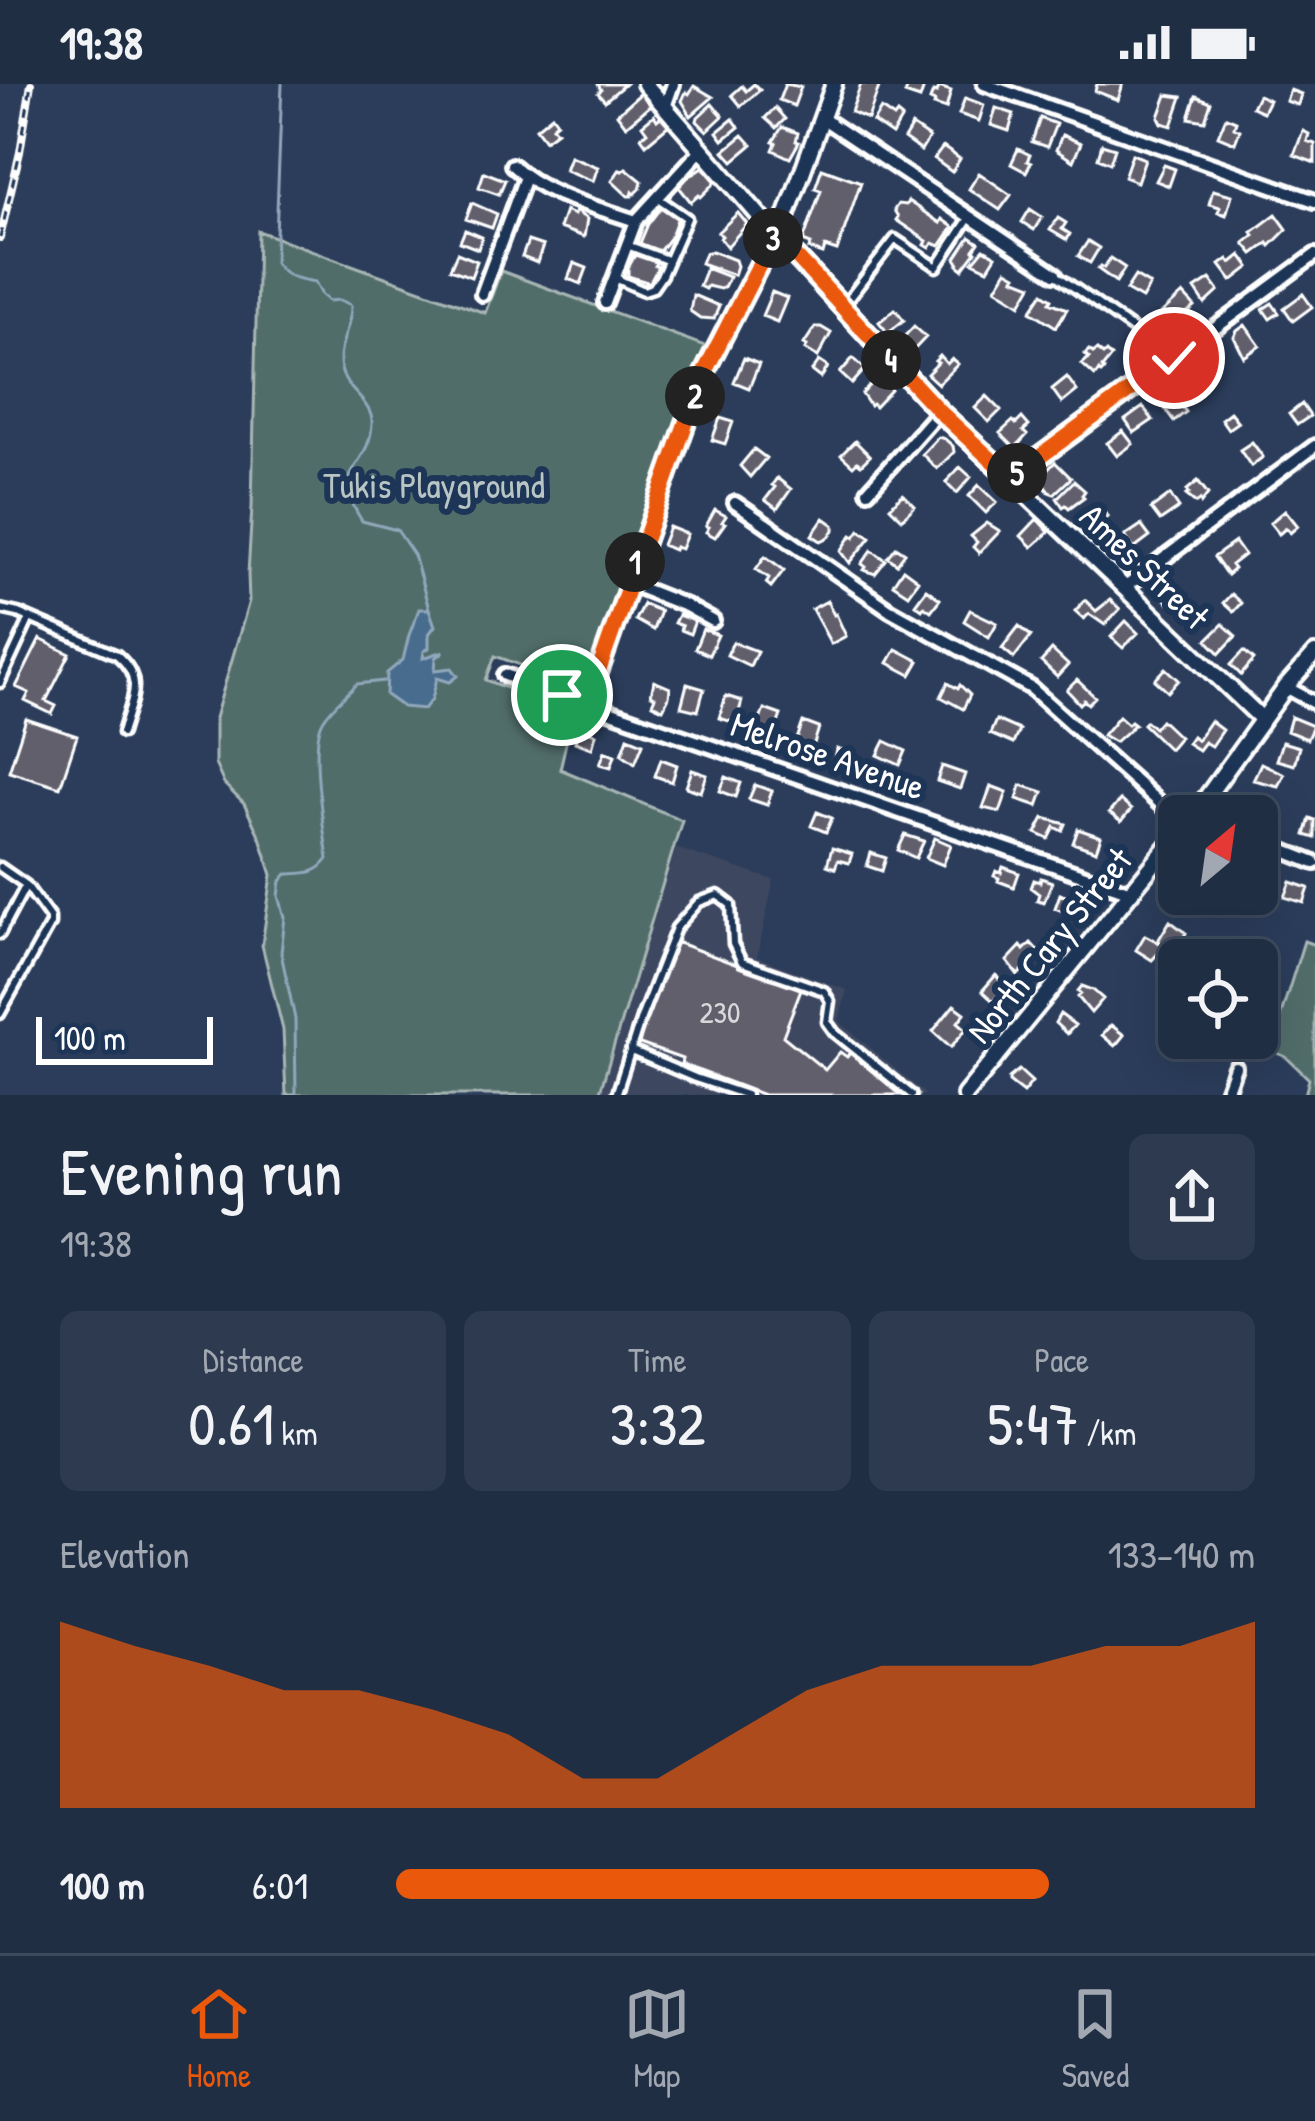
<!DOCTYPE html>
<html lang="en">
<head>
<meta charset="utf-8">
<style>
	body { margin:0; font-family:"Patrick Hand",sans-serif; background:#2d3a4f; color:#f1f3f6; height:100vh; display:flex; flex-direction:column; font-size:45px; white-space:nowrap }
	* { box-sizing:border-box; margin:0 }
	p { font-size:39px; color:#a2a8b2 }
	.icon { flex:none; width:66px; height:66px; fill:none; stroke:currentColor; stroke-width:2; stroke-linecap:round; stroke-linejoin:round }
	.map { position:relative; height:1011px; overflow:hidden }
	.sheet { display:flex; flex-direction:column; background:#202e44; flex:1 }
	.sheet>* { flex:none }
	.needle { width:78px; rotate:29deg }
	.buttons { position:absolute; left:1158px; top:711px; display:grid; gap:24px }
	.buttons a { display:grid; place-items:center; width:120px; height:120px; border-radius:18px; background:#202e44; box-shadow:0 12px 48px #0002,0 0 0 3px #3d4a5d; font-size:60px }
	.scale { position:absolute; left:36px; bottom:30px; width:177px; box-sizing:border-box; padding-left:12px; border:6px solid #fff; border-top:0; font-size:33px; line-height:42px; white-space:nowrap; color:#fff; -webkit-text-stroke:9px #1d3557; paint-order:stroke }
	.pin { position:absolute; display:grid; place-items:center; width:102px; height:102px; color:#fff; margin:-51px; border:6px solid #fff; border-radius:50%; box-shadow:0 3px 12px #0007 }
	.km { position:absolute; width:60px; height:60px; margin:-30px; border-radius:50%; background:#222; color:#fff; font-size:33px; line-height:60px; text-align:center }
	.round { display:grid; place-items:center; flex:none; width:126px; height:126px; border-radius:18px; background:#2d3a4f }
	.head { display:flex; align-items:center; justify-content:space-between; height:204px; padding:0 60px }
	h1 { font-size:66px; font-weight:600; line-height:90px }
	.metrics { display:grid; grid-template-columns:repeat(3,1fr); gap:18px; height:204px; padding:12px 60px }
	.metrics div { display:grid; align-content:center; border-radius:18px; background:#2d3a4f; text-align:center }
	.metrics b { font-size:60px; font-weight:600 }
	.metrics small { font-size:33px; font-weight:400 }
	.metrics p { font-size:33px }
	.chart { height:336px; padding:24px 60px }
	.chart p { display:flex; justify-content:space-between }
	.chart svg { width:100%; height:216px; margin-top:12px; fill:#ea580c; opacity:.7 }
	ul { padding:0 60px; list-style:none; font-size:39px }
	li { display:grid; grid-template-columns:192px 144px 1fr; align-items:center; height:90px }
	li i { height:30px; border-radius:15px; background:#ea580c }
	.status { display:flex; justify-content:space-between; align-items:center; height:84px; padding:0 60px; background:#202e44; direction:ltr }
	.status svg { height:33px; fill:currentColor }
	.dock { display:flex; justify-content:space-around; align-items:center; height:168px; border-top:3px solid #3d4a5d; background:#202e44; font-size:33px; color:#a2a8b2 }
	.dock a { display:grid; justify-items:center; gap:6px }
	.dock .selected { color:#ea580c }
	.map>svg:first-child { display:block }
</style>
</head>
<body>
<div class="status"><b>19:38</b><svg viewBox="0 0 49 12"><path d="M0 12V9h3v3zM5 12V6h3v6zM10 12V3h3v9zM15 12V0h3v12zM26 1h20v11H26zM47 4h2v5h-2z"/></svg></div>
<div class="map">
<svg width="1315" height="1011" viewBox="0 0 1315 1011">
	<rect width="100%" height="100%" fill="#2b3d5b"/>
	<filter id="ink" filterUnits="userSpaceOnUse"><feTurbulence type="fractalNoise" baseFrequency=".00833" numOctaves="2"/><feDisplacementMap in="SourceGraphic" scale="24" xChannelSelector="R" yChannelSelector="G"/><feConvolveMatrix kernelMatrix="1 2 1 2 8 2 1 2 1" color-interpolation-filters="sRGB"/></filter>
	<g filter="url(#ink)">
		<path fill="#3c4760" d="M676,764L774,796L757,873L847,906L839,937L926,1011H599Z"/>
		<path fill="#516d6b" stroke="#a8b6b5" stroke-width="3" d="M258,147L485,229L501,187L705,262L688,304L585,604L495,572L486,596L573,629L560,685L682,736L599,1011H286L283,946L262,861L272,791L260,753L244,720L224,700L215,680V634L249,517L248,490L252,423Z
			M1304,857L1315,861V1011H1305L1309,995L1286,973L1243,954H1257V937L1277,943Z"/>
		<path fill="#476c8e" stroke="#91a7bb" stroke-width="3" d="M419,525H429L435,542L429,550V564L424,567L423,574L444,567L436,574L435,586L452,584L458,592L450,598L437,594L432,615L424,625L403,623L386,611L387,589L403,576L409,551Z"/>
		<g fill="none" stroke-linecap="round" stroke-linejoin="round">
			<path stroke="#91a7bb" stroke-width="3" d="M282,0L275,178C284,193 299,195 315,198L322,211L329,217L340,216L351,221C352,243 336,263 341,285C345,307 374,318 372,341C369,385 328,384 362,437L397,446L414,471L429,525
				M296,1011L295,935L281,869L285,833L279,812L281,797L287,790C304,789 317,791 328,775C324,745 308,658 324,635C332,622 347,611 357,600L384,597"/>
		</g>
		<path fill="#625f6d" stroke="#fff" stroke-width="3" d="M625,0L605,17L598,9L601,6L598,0Z
			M754,0L760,6L741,22L732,11L742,2L746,7Z
			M785,0L801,3L794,22L779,16Z
			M861,0H880L868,35L851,28Z
			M909,0H925L920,15L905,10Z
			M1097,0H1123L1118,16L1095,7Z
			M694,2L713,13L691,32L682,17L686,8L689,10Z
			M939,3L951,7L946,25L934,21L935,18L930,16L933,8L937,9Z
			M1290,6L1301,10L1298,21L1286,17Z
			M641,9L651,21L626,42L617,30Z
			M1167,11L1182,13L1172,42L1162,39L1159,33Z
			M1258,11L1269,16L1263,28L1252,23Z
			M1196,12L1211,18L1205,37L1189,34Z
			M965,14L984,21L979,37L959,30Z
			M712,20L723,32L707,47L697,37L698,33Z
			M775,24L785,35L776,44L765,34Z
			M996,24L1014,30L1009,47L991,41Z
			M881,25L894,34L897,30L902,34L892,51L873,38Z
			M552,31L557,38L552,42L557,47L545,56L536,44Z
			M654,31L657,36L662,32L669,41L646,60L641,53L647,48L642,41Z
			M1226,33L1236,37L1234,43L1240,46L1235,59L1218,52Z
			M1040,34L1056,40L1047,63L1032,58Z
			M733,35L739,43L723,56L717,48Z
			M912,42L929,54L921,67L904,55Z
			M782,43L798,49L796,57L799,58L790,74L773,66L776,59L773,58Z
			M1303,47L1309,50L1307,57L1315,60V79L1294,71Z
			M743,51L752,61L733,77L724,67Z
			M1062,51L1081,59L1073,77L1056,66Z
			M1102,60L1115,64L1110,79L1098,74Z
			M943,63L960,75L952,88L934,75Z
			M1018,65L1030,71L1027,77L1031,79L1026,88L1011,80Z
			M1132,70L1145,75L1137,98L1124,93Z
			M570,72L598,83L593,97L565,86Z
			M1164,81L1175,85L1169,102L1156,97Z
			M703,83L716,98L701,113L699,111L691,118L679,103L687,94Z
			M626,84L642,97L640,105L635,110L633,108L632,112H628L612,97L620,85L622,87Z
			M822,84L861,98L837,167L825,163L823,170L809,165L811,160L803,157L821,106L815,104Z
			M484,88L505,96L499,110L479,103Z
			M979,89L1011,111L1000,126L969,105Z
			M1213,106L1232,111L1226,131L1218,128L1220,123L1209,120Z
			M908,117L940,139L942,135L953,143L940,162L933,159L930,164L925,161L927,157L896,136L898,133L894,126L898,120L906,121Z
			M472,119L497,130L492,144L466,135Z
			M661,123L678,133L671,152L658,169L640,159L648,140Z
			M1030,125L1042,133L1034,146L1022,138Z
			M565,127L574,131L575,127L587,135L584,153L559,144Z
			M738,129L747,140L727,163L720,154L722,152L718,148Z
			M1276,130L1287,145L1270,162L1268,159L1253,170L1244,159L1254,151L1252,148Z
			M1058,134L1066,139L1062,145L1070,150L1067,156L1050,146Z
			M465,146L482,153L478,165L460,158Z
			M970,153L979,159L974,166L976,168L963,185L958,181L959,179L956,174Z
			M528,157L543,162L537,179L522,173Z
			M1088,157L1099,164L1090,179L1078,172Z
			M984,165L996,172L988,185L973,178Z
			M712,167L735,176L737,182L734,191L701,179L705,169Z
			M457,169L477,177L471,193L450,185Z
			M635,171L656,178L655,182L658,183L650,199L628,192V184Z
			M1241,171L1250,183L1232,197L1220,181L1228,175L1231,179Z
			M1110,174L1125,184L1116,198L1098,185L1101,182L1104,184Z
			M574,179L587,184L581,200L568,195Z
			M706,184L729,193L724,203L720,205L707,202L705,205L699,202Z
			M1007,186L1016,191L1014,194L1032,201L1021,220L996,204Z
			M1135,192L1150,201L1142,215L1126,206Z
			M1210,195L1219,207L1205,220L1195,205Z
			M772,208L787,214L777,238L762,232Z
			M1043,209L1052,215L1050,218L1067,225L1056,243L1031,227Z
			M1183,210L1195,223L1170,243L1160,231Z
			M1303,210L1312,223L1293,237L1284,224Z
			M693,211L719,222L714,235L700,234L690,227Z
			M1272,219L1279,229L1270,235L1263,225Z
			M895,225L904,236L888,249L879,238Z
			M1245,241L1260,262L1244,273L1234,253L1237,247Z
			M914,242L926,253L910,270L900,257Z
			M815,243H821L831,249L818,273L805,265L807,262L804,260Z
			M1089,266L1093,269L1097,266L1103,271L1106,268L1111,273L1102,284L1104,286L1101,289L1099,287L1095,292L1082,280L1089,274L1085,270Z
			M940,272L947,280L952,275L958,280L938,300L927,290L938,279L935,277Z
			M744,274L759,280L749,304L734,298Z
			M853,274L865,285L852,300L840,289Z
			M819,277L828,283L821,294L812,287Z
			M1182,287L1194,306L1186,311L1172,294Z
			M878,293L883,294L891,306L875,323L872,320L870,322L862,310Z
			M1067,293L1077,307L1062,319L1052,305Z
			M1173,311L1186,328L1174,337L1161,320Z
			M987,312L1001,326L989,338L975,324Z
			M1302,320L1310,332L1297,341L1289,330Z
			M1143,323L1153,336L1134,349L1125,336Z
			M1230,328L1238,338L1228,345L1221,335Z
			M720,334L733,338L725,360L712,356Z
			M1022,334L1029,342L1023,347L1027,351L1015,364L1000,349L1013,337L1016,340Z
			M1123,347L1133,360L1117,372L1107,359Z
			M938,353L945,355L953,362L954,368L937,385L922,370Z
			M855,357L870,372L861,381L857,378L853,382L841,371Z
			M1252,358L1263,373L1251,382L1240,366Z
			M754,365L766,374L750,393L740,382Z
			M1055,378L1071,394L1054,410L1049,408L1039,395Z
			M960,383L971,393L957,409L946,398Z
			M777,394L791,405L777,425L765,416L775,403L772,401Z
			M1074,397L1085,407L1082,411L1084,413L1069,424L1066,421L1063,423L1057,414Z
			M1198,397L1208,410L1201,419L1200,416L1196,419L1186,411L1189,409L1187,406Z
			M979,401L997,418L986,429L969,412Z
			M903,410L915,422L902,435L890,423Z
			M1170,411L1179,424L1160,437L1151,425Z
			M1096,421L1108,432L1092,448L1083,435Z
			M715,426L726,432L722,438L725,439L715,453L706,448L709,443L706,442Z
			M1285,426L1298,442L1290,449L1286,444L1279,450L1270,439Z
			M824,434L834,441V446L829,453L821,457L812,451Z
			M1037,435L1049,448L1032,463L1021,452Z
			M987,439L1000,447L979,469L973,463L977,458L971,452Z
			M1141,441L1150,453L1134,465L1125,452Z
			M669,443L687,450L681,465L675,463L674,466L662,461Z
			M860,446L871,453L850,479L841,467L852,451L855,453Z
			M1235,458L1244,471L1231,481L1234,485L1227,491L1214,473Z
			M896,463L905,469L897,480L888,473Z
			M872,466L886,476L875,490L864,486L866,483L862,480Z
			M765,472L784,486L771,503L766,499L769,494L756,485Z
			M903,485L918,496L908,510L893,500Z
			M1164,492L1180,509L1173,519L1169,520L1154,502Z
			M926,505L940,515L931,527L924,522L922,525L915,520Z
			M1231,510L1241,519L1233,528L1223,519Z
			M1085,516L1096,527L1110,516L1120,525L1105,541L1089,530L1084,535L1075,527Z
			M827,517L834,531L836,530L846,552L831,560L812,525Z
			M643,520L660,527L653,546L635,536Z
			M970,526L997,539L989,553L964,537Z
			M678,531L695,537L690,550L680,546L682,542L674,539Z
			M1126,537L1138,549L1123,564L1111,553Z
			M1223,540L1236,552L1220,569L1207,556Z
			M1019,542L1031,552L1014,574L1002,564Z
			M703,545L718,551L709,571L695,565Z
			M40,555L70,570L46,617L56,622L52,630L25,617L29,609L16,603Z
			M733,558L757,567L750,582L727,571Z
			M896,565L919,577L911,591L888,579Z
			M1052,566L1068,581L1057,593L1041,578Z
			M1244,567L1254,576L1241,591L1231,581Z
			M1166,584L1179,596L1168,608L1155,596Z
			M1077,596L1095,613L1088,620L1084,616L1080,620L1067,606Z
			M654,597L670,604L669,613L663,625L652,620L655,613L651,611Z
			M948,599L958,605L960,601L970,611L963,625L941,613Z
			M687,600L704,605L698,627L681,623Z
			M726,612L742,617L736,639L719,634Z
			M764,625L781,631L773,653L756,647Z
			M1119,632L1128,640L1131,637L1135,640L1115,658L1103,651Z
			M1291,633L1313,642L1307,655L1287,647Z
			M26,635L77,652L60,703L9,687Z
			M996,636L1019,646L1013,660L990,650Z
			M1161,636L1179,653L1169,665L1143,640L1146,637L1154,644Z
			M1210,637L1222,646L1211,662L1204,658L1198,666L1187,659L1192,652L1197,656Z
			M803,638L819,644L812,666L795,661Z
			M579,644L596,650L592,664L575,658Z
			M628,653L643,659L635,679L622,670Z
			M885,657L906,667L900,681L878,671Z
			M1282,658L1299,663L1294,681L1276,676Z
			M837,665L854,671L849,688L841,689L833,686Z
			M605,667L615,671L611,683L600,680Z
			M661,675L677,681L672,698L655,692Z
			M1261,679L1284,690L1278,702L1253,696Z
			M942,682L965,690L960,705L937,697Z
			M692,686L707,691L701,708L686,703Z
			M726,693L741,699L736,713L720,707Z
			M755,701L772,707L767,721L749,715Z
			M1021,701L1043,708L1038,722L1017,715Z
			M991,702L1007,708L1000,728L983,724Z
			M1245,709L1264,719L1257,732L1244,727L1245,724L1238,721Z
			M1120,716L1131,726L1121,738L1109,729Z
			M817,728L832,734L826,748L811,742Z
			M1044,734L1066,740L1063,747L1055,743L1049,755L1036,749Z
			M1310,734L1315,736V754L1305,751Z
			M1078,745L1101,753L1096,767L1073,759Z
			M905,751L924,757L916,774L898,766Z
			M935,754L951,761L943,781L926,774Z
			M832,764L852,770L849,779L838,776L835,784L827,781Z
			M871,769L886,774L882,787L867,782Z
			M1003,783L1019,789L1014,803L998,797L999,794L994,792L996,787L1001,789Z
			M1263,792L1276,797L1269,816L1256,811L1257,802Z
			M1041,794L1052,798L1044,818L1037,816L1039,810L1031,804L1034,796L1040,798Z
			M1291,798L1309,804L1304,819L1285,813Z
			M1060,810L1082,818L1076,832L1055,824Z
			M1170,837L1186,849L1176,865L1174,863L1170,869L1162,865L1152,876L1136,866L1145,851L1160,859L1159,855Z
			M676,858L801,905L783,952L825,986L840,968L847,973L850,969L901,1011H763L681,980L682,975L637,959Z
			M1031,859L1040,869L1018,891L1007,877L1021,862L1024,866Z
			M996,891L1005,904L993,917L982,907Z
			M1082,902L1093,906L1103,915L1091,929L1078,913L1081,910L1078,907Z
			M954,921L965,929L958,938L966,945L951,963L933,947Z
			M1060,930L1075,941L1067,950L1055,939Z
			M1111,941L1124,951L1115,962L1102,951Z
			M1019,986L1032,998L1023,1009L1009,998V994Z"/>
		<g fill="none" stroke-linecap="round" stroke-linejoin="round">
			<g stroke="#fff" stroke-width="15">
				<path id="service" d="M627,161L667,176
					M1055,190L1173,274
					M615,194L644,207L653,204L662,191L687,134L658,114
					M844,221L895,155L937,183L970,133
					M0,525L18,529L117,571C146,596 131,616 122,649
					M0,599L30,534
					M0,783L26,801L50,834V840L0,930
					M0,850L26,801
					M631,967L695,994L746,1011
					M616,1011L641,934L676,844L699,818L718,811L731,821L733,860L742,878L824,907L830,917L827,938L835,949L912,1011"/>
			</g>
			<g stroke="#fff" stroke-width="20">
				<path id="minor" d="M984,0L1315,117
					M665,23L673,0
					M822,34L1055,190
					M512,81C545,112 594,122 636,137
					M482,210L525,93
					M605,219L636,137L702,65
					M1011,394L1315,171
					M868,407L939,327
					M735,419L890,526L1031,604L1179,737
					M628,499L686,522L713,537
					M1124,504L1315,362
					M505,591L1131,808
					M1286,603L1315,619
					M587,619L702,293L775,150
					M1257,756L1315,779
					M1225,1011L1235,983"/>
			</g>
			<g stroke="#fff" stroke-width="22">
				<path id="tertiary" d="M645,0L775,150L939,327L1262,635
					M775,150L786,133L834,0
					M1193,732L1286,603L1315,570
					M965,1011L1179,749"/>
			</g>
			<use href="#service" stroke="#1d3557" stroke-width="6"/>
			<use href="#minor" stroke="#1d3557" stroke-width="10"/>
			<use href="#tertiary" stroke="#1d3557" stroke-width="14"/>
			<g stroke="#fff" stroke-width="8">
				<path id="rail" d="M0,154L20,68L31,0"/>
			</g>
			<use href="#rail" stroke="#1d3557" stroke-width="3" stroke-dasharray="9" stroke-linecap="butt"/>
		</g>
	</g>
	<g fill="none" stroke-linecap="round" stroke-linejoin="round" filter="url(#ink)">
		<g stroke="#fff" stroke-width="24">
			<path id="route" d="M562,611L587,620L702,293L775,150L939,327L1011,394L1174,274"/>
		</g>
		<use href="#route" stroke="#ea580c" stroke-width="15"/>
	</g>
	<g text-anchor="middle" stroke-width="12" stroke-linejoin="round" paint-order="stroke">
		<g font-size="30" fill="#d8d7da">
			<text x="720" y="939">230</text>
		</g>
		<g font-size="36" fill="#b9c5c4" stroke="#1d3557">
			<text x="434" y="414">Tukis Playground</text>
		</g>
		<g font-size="36" fill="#fff" stroke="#1d3557">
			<text transform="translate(1145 482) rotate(44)" y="13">Ames Street</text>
			<text transform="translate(828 671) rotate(19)" y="13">Melrose Avenue</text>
			<text transform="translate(1049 861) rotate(-51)" y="13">North Cary Street</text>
		</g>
	</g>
</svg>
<div class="buttons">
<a><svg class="needle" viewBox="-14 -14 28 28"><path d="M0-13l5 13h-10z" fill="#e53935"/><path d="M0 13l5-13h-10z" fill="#a2a8b2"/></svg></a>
<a><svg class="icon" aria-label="locate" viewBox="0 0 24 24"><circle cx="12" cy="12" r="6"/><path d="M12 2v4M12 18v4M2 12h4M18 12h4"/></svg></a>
</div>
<div class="scale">100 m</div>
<div class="pin" style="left:562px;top:611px;background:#1e9e55"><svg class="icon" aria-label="arrive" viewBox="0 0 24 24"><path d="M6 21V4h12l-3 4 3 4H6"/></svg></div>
<div class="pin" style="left:1174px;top:274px;background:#d93025"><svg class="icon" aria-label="check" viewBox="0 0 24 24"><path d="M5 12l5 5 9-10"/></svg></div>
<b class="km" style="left:635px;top:478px">1</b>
<b class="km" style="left:695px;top:312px">2</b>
<b class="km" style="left:773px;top:154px">3</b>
<b class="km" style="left:891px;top:276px">4</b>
<b class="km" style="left:1017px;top:389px">5</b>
</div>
<section class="sheet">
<div class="head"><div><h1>Evening run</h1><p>19:38</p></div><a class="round"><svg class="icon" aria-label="share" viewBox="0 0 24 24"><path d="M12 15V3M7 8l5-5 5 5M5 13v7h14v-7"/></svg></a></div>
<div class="metrics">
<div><p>Distance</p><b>0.61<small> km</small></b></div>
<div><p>Time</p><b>3:32</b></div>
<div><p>Pace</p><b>5:47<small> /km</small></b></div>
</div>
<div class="chart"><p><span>Elevation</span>133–140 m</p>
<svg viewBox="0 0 160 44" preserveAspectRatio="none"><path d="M0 44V6L10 11L20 15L30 20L40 20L50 24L60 29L70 38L80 38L90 29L100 20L110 15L120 15L130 15L140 11L150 11L160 6V44z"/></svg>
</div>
<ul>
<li><b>100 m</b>6:01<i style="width:76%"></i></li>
</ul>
</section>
<nav class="dock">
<a class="selected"><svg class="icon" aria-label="home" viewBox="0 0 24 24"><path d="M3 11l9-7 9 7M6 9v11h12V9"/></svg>Home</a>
<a><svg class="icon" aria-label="map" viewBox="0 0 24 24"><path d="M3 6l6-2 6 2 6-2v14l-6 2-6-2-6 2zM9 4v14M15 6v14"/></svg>Map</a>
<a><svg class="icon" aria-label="saved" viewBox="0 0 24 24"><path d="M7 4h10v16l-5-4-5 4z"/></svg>Saved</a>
</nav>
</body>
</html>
